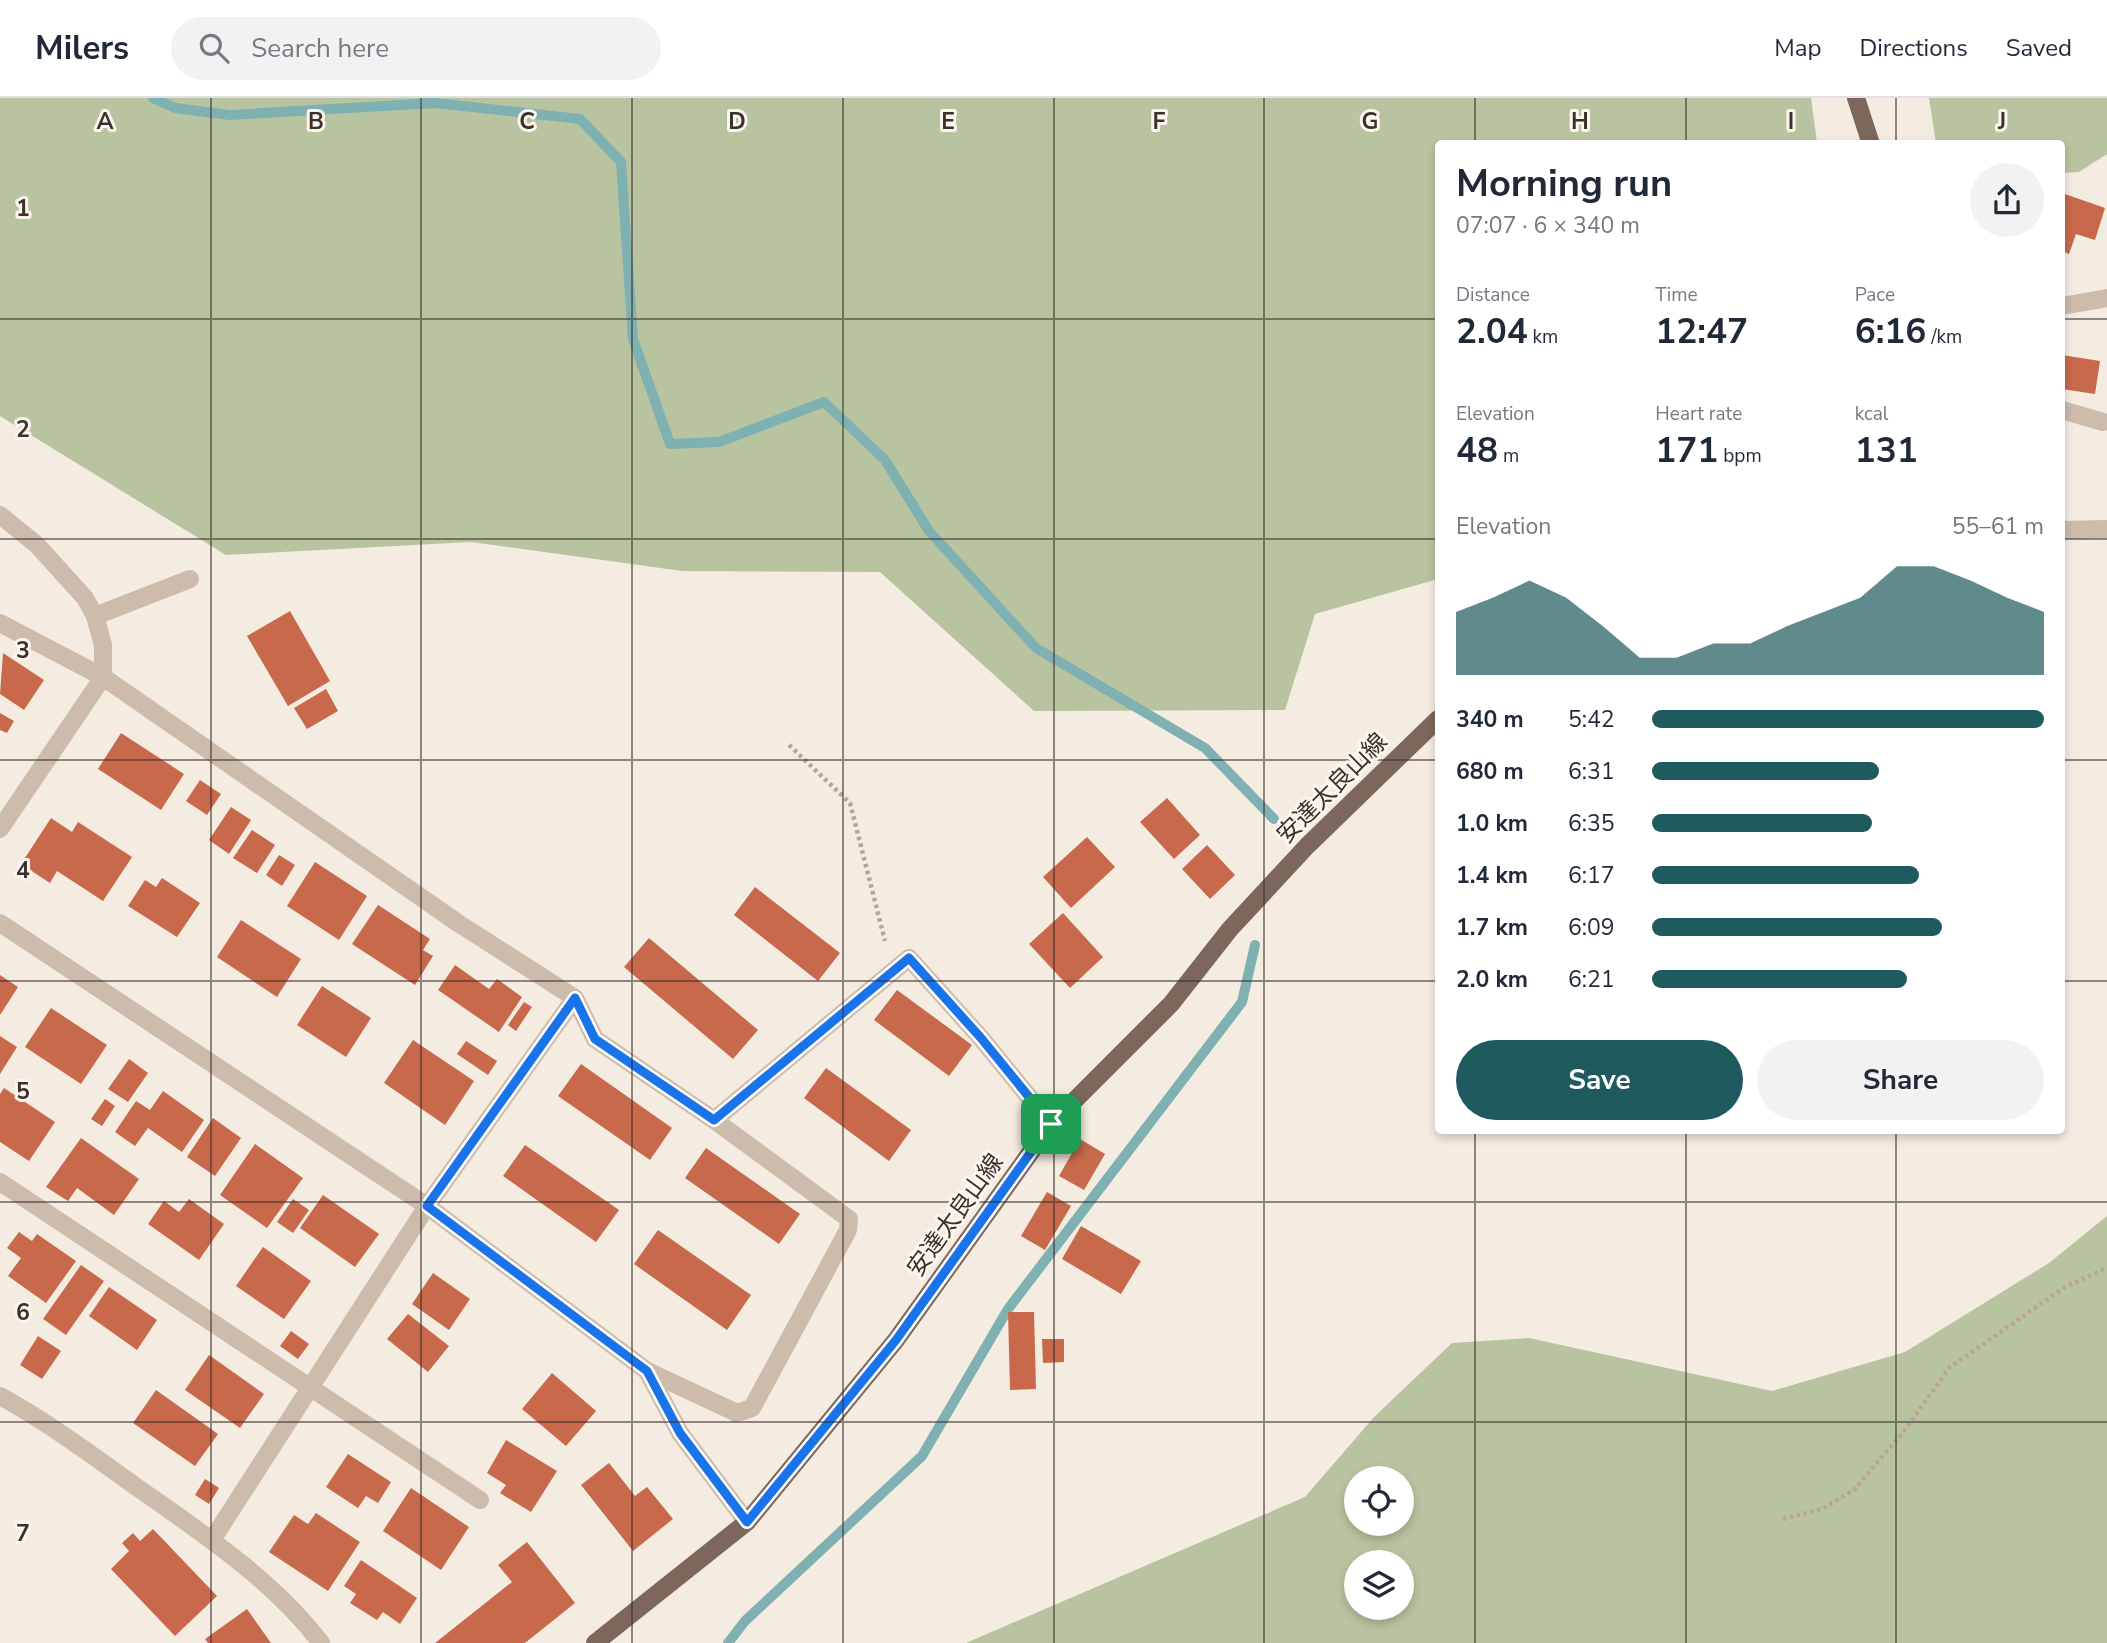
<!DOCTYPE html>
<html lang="en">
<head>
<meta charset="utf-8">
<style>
	body { margin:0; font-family:"Nunito Sans","Noto Sans JP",sans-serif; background:#f2f2f3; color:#1f2937; height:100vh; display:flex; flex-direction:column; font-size:26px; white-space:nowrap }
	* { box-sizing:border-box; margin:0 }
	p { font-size:23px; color:#747a83 }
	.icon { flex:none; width:38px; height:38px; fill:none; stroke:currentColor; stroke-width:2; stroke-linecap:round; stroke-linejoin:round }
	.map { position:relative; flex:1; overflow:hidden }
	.side { position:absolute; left:1435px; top:42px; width:630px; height:994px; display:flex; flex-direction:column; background:#fff; border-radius:7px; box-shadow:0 4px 10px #0003 }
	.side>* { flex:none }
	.buttons { position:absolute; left:1344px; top:1368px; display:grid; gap:14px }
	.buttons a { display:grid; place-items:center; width:70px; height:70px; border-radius:50%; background:#fff; box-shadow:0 4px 10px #0003; font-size:35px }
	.pin { position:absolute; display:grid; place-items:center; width:60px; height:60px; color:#fff; margin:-30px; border-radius:14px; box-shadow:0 4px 10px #0006 }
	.round { display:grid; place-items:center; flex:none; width:74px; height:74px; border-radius:37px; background:#f2f2f3 }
	.head { display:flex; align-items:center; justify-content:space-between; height:119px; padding:0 21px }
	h1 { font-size:38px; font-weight:700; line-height:52px }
	.metrics { display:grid; grid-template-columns:repeat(3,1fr); gap:10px; height:119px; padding:7px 21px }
	.metrics div { display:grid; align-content:center }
	.metrics b { font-size:35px; font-weight:700 }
	.metrics small { font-size:19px; font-weight:400 }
	.metrics p { font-size:19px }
	.chart { height:196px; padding:14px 21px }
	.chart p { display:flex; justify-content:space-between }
	.chart svg { width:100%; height:126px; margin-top:7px; fill:#1f5a5e; opacity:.7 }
	.action { display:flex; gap:14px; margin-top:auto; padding:14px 21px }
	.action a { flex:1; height:80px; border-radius:42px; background:#1f5a5e; color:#fff; font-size:28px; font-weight:700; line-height:80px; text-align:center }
	.action a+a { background:#f2f2f3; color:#1f2937 }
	ul { padding:0 21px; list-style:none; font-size:23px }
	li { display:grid; grid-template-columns:112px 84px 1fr; align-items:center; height:52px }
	li i { height:18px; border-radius:9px; background:#1f5a5e }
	header { display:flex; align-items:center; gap:42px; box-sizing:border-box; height:98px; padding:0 35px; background:#fff; border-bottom:2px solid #e0e1e3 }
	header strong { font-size:33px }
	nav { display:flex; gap:38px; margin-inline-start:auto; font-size:24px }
	.search { width:490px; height:63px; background:#f2f2f3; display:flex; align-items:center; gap:18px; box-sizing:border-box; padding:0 24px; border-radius:38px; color:#747a83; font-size:26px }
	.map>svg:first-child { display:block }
</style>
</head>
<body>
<header>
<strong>Milers</strong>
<div class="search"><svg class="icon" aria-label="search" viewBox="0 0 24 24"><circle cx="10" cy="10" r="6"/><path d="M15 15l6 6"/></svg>Search here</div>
<nav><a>Map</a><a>Directions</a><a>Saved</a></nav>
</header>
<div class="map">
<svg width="2107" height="1545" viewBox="0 0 2107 1545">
	<rect width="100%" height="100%" fill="#f4ebe1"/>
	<path fill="#b8c4a0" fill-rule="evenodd" d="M0,0H1811L1817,45L1438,46V481L1315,516L1285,612L1034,613L880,474L682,473L471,444L226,457L0,318Z
		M1929,0H2107V56L2079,74L2062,75V46L1936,45Z
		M2107,1118V1545H966L1305,1399L1374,1319L1452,1245L1529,1240L1772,1293L1905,1254L2049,1165ZM1356,1381H1402V1426H1356ZM1356,1465H1402V1510H1356Z"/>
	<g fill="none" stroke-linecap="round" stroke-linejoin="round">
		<path stroke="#7fb0b2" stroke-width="10" d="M153,0L175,10L230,17L435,5L580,21L621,64L633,241L670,346L719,344L824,304L885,362L929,433L1036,550L1205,650L1274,721
			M728,1545L745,1523L922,1358L1008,1211L1242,904L1255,847"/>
	</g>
	<path fill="#c8694b" d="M2062,95L2105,110L2095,142L2076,136L2069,156L2062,153Z
		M2062,257L2100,263L2095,296L2062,291Z
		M290,513L330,583L288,608L247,538Z
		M3,555L44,582L24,612L0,596Z
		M326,591L338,613L307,631L294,610Z
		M0,615L14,623L7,635L0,632Z
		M121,635L184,676L161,712L98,671Z
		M200,682L221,696L207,717L186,703Z
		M1167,700L1200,737L1174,761L1140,724Z
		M231,709L251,722L229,756L209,742Z
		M51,720L72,734L78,724L132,759L103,803L57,773L50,785L21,766Z
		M252,732L275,747L257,775L233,760Z
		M1087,739L1115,769L1071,810L1043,779Z
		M1207,747L1235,777L1210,801L1182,771Z
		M279,757L295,767L282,788L266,777Z
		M315,764L367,798L339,842L287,808Z
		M162,780L200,805L177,839L128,808L145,782L156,789Z
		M755,789L840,855L818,883L734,817Z
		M378,807L430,841L423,852L433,858L415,887L352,846Z
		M1063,815L1103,859L1070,890L1029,846Z
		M241,822L301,861L277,899L217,859Z
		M649,840L758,932L733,961L624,869Z
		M455,867L489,891L497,881L522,899L499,934L438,892Z
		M0,877L18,889L0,917Z
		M322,888L371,920L346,959L297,927Z
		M897,892L972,947L949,978L874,922Z
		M524,904L532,909L516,933L508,927Z
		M51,910L107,947L81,986L25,949Z
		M0,938L17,949L0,976Z
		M413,942L474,983L445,1027L384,985Z
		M466,943L497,963L488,977L457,956Z
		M129,961L148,975L128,1004L108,991Z
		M581,966L672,1030L650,1062L558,998Z
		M826,970L911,1032L889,1063L804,1000Z
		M4,990L55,1024L29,1063L0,1044V996Z
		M163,993L204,1022L182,1054L148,1030L135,1048L115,1034L136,1003L150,1012Z
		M105,1001L115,1008L102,1028L91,1021Z
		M213,1020L241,1040L215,1078L187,1059Z
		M81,1040L139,1081L114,1117L77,1090L68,1103L46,1089Z
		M1080,1041L1105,1056L1084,1092L1059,1078Z
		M255,1046L303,1080L267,1130L220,1097Z
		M525,1047L619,1112L596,1144L503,1078Z
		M706,1050L800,1116L779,1146L685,1080Z
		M1047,1094L1071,1108L1045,1152L1021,1138Z
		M323,1097L379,1136L355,1169L300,1130Z
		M189,1101L224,1126L199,1162L148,1126L164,1103L179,1114Z
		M293,1101L309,1112L293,1135L277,1124Z
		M1081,1128L1141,1163L1121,1196L1062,1161Z
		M658,1132L751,1197L727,1232L634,1166Z
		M19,1134L32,1143L37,1136L76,1163L46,1205L8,1178L21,1160L7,1150Z
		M263,1149L311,1183L284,1221L236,1188Z
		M81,1167L104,1183L66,1237L43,1221Z
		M433,1175L470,1201L449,1232L412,1206Z
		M109,1189L157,1222L137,1252L89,1218Z
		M1008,1214H1034L1036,1291L1010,1292Z
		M408,1216L449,1248L428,1274L387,1241Z
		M291,1233L309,1246L298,1261L280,1248Z
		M38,1238L61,1253L42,1281L20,1267Z
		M1042,1241H1064V1264L1043,1265Z
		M209,1257L264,1296L240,1330L185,1292Z
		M552,1275L596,1313L566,1348L522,1311Z
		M156,1292L218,1336L195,1368L133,1325Z
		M506,1342L557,1373L531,1414L500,1395L506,1387L487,1375Z
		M348,1356L391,1384L378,1405L366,1398L358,1410L326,1389Z
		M609,1365L635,1398L647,1389L673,1421L633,1453L581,1387Z
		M205,1381L219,1390L209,1406L195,1397Z
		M411,1390L469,1429L441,1472L383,1433Z
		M316,1415L360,1444L328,1493L269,1454L294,1417L308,1426Z
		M153,1431L217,1498L175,1538L111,1471L129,1453L122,1445L133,1435L140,1443Z
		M527,1444L575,1505L525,1545H435L512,1484L498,1467Z
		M361,1462L417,1500L400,1526L383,1514L377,1522L350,1505L356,1496L344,1488Z
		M247,1511L271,1545H208L205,1541Z"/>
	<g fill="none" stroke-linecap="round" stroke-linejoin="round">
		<path stroke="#b9a596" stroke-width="4.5" stroke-dasharray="3.5 3.5" stroke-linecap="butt" d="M789,647L850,705L885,843
			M1783,1421L1822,1411L1854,1392L1905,1332L1949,1270L2065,1189L2107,1170"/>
		<path stroke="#cdbbac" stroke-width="18" d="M2062,208L2107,200
			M2062,312L2103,324
			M0,417L37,447L85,500L95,518L103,547V579L0,731
			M2062,432L2107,431
			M95,518L190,481
			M0,525L103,579L458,825L575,900
			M0,825L427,1108L647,1273L680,1335L747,1424
			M714,1022L909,860L981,940L1051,1026
			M0,1084L480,1402
			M0,1298C49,1325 93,1358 138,1390C202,1435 273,1482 321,1545
			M212,1442L427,1108L575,900L595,941L714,1022L849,1121L848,1132L752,1310L737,1315L647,1273"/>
		<path stroke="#7d675c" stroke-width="18" d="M1856,0L1871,46
			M595,1545L747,1424L896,1242L1051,1026L1171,906L1230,831L1307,748L1438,621"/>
	</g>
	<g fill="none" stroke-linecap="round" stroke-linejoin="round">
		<g stroke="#fff" stroke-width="14">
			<path id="route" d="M909,860L981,940L1051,1026L896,1242L747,1424L680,1335L647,1273L427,1108L575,900L595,941L714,1022Z"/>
		</g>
		<use href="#route" stroke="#1a73e8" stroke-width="9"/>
	</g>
	<path fill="none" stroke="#3b302b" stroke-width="2" stroke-opacity="0.55" d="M211,0V1545M421,0V1545M632,0V1545M843,0V1545M1054,0V1545M1264,0V1545M1475,0V46M1686,0V46M1896,0V46M0,221H1438M2062,221H2107M0,441H1438M2062,441H2107M0,662H1438M2062,662H2107M0,883H1438M2062,883H2107M1475,1032V1545M1686,1032V1545M1896,1032V1545M0,1104H2107M0,1324H2107"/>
	<g text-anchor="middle" stroke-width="6" stroke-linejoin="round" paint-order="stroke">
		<g font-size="24" fill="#3b302b" stroke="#fbf5ee">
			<text transform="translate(1332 690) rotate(-45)" y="8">安達太良山線</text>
			<text transform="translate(955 1117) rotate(-54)" y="8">安達太良山線</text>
		</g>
	</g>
	<g font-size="23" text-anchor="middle" font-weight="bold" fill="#3b302b" stroke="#fbf5ee" stroke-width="6" stroke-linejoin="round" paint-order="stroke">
		<text x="105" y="31">A</text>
		<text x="316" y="31">B</text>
		<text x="527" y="31">C</text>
		<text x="737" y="31">D</text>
		<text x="948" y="31">E</text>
		<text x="1159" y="31">F</text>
		<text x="1370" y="31">G</text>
		<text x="1580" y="31">H</text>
		<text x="1791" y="31">I</text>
		<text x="2002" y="31">J</text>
		<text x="23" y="118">1</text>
		<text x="23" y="339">2</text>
		<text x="23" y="560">3</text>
		<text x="23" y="780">4</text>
		<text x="23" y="1001">5</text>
		<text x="23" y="1222">6</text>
		<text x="23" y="1443">7</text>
	</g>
</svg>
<div class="buttons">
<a><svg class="icon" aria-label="locate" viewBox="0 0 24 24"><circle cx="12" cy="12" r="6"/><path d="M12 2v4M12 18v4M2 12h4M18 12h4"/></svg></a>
<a><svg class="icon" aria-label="layers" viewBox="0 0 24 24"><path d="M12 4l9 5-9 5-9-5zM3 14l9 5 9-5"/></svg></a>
</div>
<div class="pin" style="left:1051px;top:1026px;background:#1e9e55"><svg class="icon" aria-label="arrive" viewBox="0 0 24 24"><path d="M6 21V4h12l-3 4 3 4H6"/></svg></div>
<section class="side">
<div class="head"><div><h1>Morning run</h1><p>07:07 · 6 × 340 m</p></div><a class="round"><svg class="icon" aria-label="share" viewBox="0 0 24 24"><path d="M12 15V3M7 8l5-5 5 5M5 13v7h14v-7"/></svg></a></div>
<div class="metrics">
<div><p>Distance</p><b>2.04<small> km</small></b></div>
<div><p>Time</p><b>12:47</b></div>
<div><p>Pace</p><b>6:16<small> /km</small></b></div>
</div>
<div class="metrics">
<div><p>Elevation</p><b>48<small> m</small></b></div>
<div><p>Heart rate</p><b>171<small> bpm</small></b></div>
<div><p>kcal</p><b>131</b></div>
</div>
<div class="chart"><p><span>Elevation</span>55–61 m</p>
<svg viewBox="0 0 160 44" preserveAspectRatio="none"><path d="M0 44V22L10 17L20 11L30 17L40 27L50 38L60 38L70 33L80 33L90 27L100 22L110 17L120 6L130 6L140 11L150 17L160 22V44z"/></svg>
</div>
<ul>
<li><b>340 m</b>5:42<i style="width:100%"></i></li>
<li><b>680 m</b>6:31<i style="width:58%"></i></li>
<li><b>1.0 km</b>6:35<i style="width:56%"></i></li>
<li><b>1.4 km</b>6:17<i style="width:68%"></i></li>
<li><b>1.7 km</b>6:09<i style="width:74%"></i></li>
<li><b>2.0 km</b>6:21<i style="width:65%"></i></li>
</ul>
<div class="action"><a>Save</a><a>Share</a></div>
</section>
</div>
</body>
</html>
